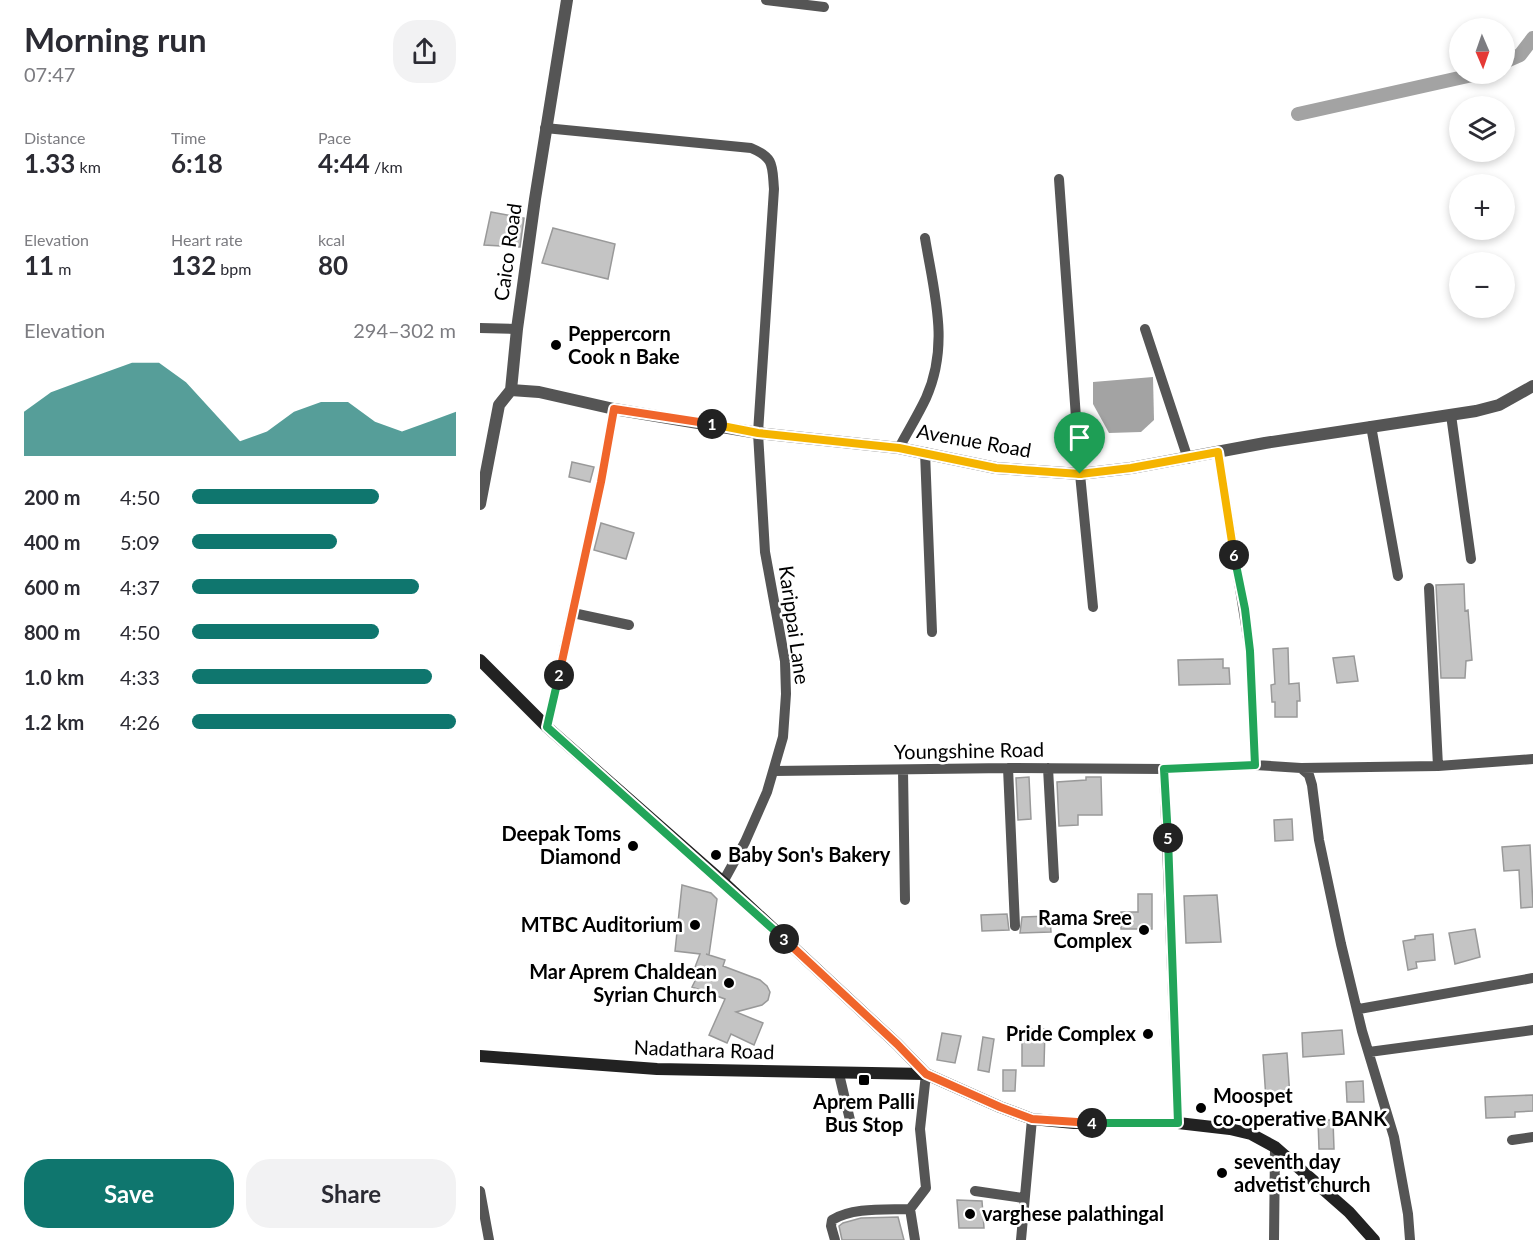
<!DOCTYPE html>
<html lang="en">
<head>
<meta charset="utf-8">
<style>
	body { margin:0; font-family:Lato,sans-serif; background:#f2f2f3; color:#2b2b33; height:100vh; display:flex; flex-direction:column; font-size:22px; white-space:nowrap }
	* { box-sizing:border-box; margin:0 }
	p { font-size:20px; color:#7c7c81 }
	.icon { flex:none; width:33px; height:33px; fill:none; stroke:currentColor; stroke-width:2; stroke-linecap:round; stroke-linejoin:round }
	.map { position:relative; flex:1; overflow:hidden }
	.sheet { display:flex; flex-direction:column; background:#fff; width:480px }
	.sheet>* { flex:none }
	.needle { width:39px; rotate:178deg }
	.fabs { position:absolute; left:969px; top:18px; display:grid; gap:12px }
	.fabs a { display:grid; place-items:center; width:66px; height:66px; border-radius:50%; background:#fff; box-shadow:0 3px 9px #0003; font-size:30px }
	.pin { position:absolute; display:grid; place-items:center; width:51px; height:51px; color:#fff; margin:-62px -26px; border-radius:50% 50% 50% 0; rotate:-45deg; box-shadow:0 0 6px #0007 }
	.pin .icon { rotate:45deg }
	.km { position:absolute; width:30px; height:30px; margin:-15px; border-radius:50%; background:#222; color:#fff; font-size:16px; line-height:30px; text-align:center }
	.round { display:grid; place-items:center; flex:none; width:63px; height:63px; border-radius:24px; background:#f2f2f3 }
	.summary { display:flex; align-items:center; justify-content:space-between; height:102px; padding:0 24px }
	h1 { font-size:33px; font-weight:700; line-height:45px }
	.stats { display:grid; grid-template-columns:repeat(3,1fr); gap:9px; height:102px; padding:6px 24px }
	.stats div { display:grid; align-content:center }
	.stats b { font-size:26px; font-weight:700 }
	.stats small { font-size:16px; font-weight:400 }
	.stats p { font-size:16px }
	.chart { height:168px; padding:12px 24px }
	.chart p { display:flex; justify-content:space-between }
	.chart svg { width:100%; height:108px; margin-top:6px; fill:#0f766e; opacity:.7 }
	.primary-button { display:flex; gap:12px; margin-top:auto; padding:12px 24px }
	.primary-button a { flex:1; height:69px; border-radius:24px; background:#0f766e; color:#fff; font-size:24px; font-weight:700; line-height:69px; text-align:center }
	.primary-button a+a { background:#f2f2f3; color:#2b2b33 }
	ul { padding:0 24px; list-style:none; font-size:20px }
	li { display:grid; grid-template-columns:96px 72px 1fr; align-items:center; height:45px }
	li i { height:15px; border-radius:8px; background:#0f766e }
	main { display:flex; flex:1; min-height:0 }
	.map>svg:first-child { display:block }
</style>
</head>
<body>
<main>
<section class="sheet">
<div class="summary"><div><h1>Morning run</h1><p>07:47</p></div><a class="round"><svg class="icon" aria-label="share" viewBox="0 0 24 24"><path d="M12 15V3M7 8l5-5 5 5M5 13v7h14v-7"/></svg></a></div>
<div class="stats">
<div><p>Distance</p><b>1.33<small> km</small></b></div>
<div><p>Time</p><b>6:18</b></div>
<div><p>Pace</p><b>4:44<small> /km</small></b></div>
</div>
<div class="stats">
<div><p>Elevation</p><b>11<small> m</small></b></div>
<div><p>Heart rate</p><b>132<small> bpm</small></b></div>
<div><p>kcal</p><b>80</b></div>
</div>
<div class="chart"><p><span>Elevation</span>294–302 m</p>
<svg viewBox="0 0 160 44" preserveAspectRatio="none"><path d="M0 44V26L10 18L20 14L30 10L40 6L50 6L60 14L70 26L80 38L90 34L100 26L110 22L120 22L130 30L140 34L150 30L160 26V44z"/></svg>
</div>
<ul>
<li><b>200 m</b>4:50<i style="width:71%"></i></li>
<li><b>400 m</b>5:09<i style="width:55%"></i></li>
<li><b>600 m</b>4:37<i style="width:86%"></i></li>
<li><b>800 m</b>4:50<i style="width:71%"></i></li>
<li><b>1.0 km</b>4:33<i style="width:91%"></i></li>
<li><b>1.2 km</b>4:26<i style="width:100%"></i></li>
</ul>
<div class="primary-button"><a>Save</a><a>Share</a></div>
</section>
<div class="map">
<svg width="1053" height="1240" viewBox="0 0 1053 1240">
	<rect width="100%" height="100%" fill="#fff"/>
	<path fill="#a3a3a3" d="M673,377L674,420L661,432L629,433L613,404V382Z"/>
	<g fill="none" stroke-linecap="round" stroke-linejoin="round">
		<path stroke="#a3a3a3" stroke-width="14" d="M1024,62L1040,55L1053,38
			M818,114L997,74"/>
	</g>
	<path fill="#c4c4c4" stroke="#999" stroke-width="1.5" d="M11,212L44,218L40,247L4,245Z
		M73,228L135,244L128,279L62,263Z
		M92,462L114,467L110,482L89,477Z
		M121,523L154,533L146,559L114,550Z
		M984,584L985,611L988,610L992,660L986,661L985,678H961L956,585Z
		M808,648L809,684L819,683L820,701H817V717H795V702H792L791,685L795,684L793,649Z
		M874,656L878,681L857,683L853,658Z
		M743,659V668H749L750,684L699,685L698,660Z
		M549,777L551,819L538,820L536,778Z
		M606,777H621L622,815H598V825L579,826L577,782L606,780Z
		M812,819L813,840L795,841L794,820Z
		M1050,845L1053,907L1041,908L1039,870L1024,871L1022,847Z
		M202,885L231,893L237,899L229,955L226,954L245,960L243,966L280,980L287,986L290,992L288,1000L282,1005L256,1012L283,1023L274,1045L251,1034L247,1043L229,1035L245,999L212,987L217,977L212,975L220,954L195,951Z
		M658,894H672V929H641V912H658Z
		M737,895L741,942L706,943L704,896Z
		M527,914L529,930L502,931L501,915Z
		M570,916L571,932L540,933L542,917Z
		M995,929L1000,957L975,964L969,933Z
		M953,934L955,960L936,962L937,968L928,970L923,941L935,939V936Z
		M542,1029H565L564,1066H542Z
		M862,1030L864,1054L823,1057L822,1033Z
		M462,1033L481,1036L475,1063L457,1060Z
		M503,1037L514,1039L509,1072L498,1070Z
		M807,1053L810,1097L786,1099L783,1055Z
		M523,1070H536L535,1091H523Z
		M883,1081L884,1102H867L866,1082Z
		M1053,1095V1111L1035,1112V1117L1006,1118L1005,1097Z
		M838,1120H853L854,1149H839Z
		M477,1200L502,1201L504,1228H479Z
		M418,1217L424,1240H362L359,1226L363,1223L381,1218Z"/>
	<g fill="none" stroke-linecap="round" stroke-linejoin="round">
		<path stroke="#555" stroke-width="10" d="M286,0L344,7
			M65,128L271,148C295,158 292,166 294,189L278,433L285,552L305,661L306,694L303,737L287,792L265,842L243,882
			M579,179L600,474L613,607
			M0,328L37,329
			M665,329L708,459
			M971,415L991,559
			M891,426L918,576
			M419,448C428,431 438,415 446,398C470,345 454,293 445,238
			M445,452L452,632
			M738,452L770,651L775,765
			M949,588L958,766
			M93,613L149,625
			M67,727L121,482L134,409
			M528,768L535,926
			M568,768L574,878
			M821,768L958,766L1053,759
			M684,769L698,1123
			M423,770L425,900
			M294,771L528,768L684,769L775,765L821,768L829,775L832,785L839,840L861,944L882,1031L914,1137L928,1214L930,1240
			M879,1009L1053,978
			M889,1052L1053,1030
			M359,1074L370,1120
			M1032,1140L1053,1137
			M0,1191L9,1240
			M495,1191L543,1198
			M355,1240L351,1226L352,1220C373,1207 406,1210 430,1209
			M435,1240L430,1209L446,1188L440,1129L446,1074
			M541,1240L552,1119
			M794,1240L795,1147"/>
		<path stroke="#555" stroke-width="12" d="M31,390L59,392L134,409L278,433L419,448L516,468L600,474L651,468L785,443L996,411L1019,405L1053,386
			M0,504L19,405L31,390L37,329L55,199L87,0"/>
		<path stroke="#222" stroke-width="12" d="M0,660L67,727L243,882L417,1044L446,1074L520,1107L552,1119L594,1123H698L750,1129L771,1134L795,1147L869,1212L894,1240
			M0,1056L177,1069L446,1074"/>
	</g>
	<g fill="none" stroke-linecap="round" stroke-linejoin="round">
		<g stroke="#fff" stroke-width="12">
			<path id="split-1" d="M232,424L278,433L419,448L516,468L600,474"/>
		</g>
		<g stroke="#fff" stroke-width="12">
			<path id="split-2" d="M79,675L121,482L134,409L232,424"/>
		</g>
		<g stroke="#fff" stroke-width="12">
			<path id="split-3" d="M79,675L67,727L304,939"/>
		</g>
		<g stroke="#fff" stroke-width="12">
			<path id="split-4" d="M304,939L417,1044L446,1074L520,1107L552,1119L612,1123"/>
		</g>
		<g stroke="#fff" stroke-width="12">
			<path id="split-5" d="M612,1123H698L688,838"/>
		</g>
		<g stroke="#fff" stroke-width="12">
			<path id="split-6" d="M688,838L684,769L775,765L770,651L765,609L754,555"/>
		</g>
		<g stroke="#fff" stroke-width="12">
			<path id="split-7" d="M600,474L651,468L738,452L754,555"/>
		</g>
		<use href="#split-1" stroke="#f5b400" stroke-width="8"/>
		<use href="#split-2" stroke="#f0652b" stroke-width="8"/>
		<use href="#split-3" stroke="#22a559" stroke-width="8"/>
		<use href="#split-4" stroke="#f0652b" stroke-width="8"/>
		<use href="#split-5" stroke="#22a559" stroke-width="8"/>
		<use href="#split-6" stroke="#22a559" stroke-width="8"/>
		<use href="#split-7" stroke="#f5b400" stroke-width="8"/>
	</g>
	<g fill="#000" stroke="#fff" stroke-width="2">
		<circle cx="76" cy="345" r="6"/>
		<circle cx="153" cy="846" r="6"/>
		<circle cx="236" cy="855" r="6"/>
		<circle cx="215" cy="925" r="6"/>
		<circle cx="664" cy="930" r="6"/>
		<circle cx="249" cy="983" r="6"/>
		<circle cx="668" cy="1034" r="6"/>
		<rect x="378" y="1074" width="12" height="12" rx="3"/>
		<circle cx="721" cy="1108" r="6"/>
		<circle cx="742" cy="1173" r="6"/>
		<circle cx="490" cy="1214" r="6"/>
	</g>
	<g text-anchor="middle" stroke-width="5" stroke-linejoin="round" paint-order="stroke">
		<g font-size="20" fill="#000" stroke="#fff">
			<text transform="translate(28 252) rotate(-82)" y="7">Caico Road</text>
			<text transform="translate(494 441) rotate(10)" y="7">Avenue Road</text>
			<text transform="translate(314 625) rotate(82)" y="7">Karippai Lane</text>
			<text transform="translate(489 751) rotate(-1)" y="7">Youngshine Road</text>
			<text transform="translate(224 1050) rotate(2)" y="7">Nadathara Road</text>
		</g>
		<g font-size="20" font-weight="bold" fill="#000" stroke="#fff" text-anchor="start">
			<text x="88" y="341">Peppercorn<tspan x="88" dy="23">Cook n Bake</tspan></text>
			<text x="141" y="841" text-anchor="end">Deepak Toms<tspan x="141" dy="23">Diamond</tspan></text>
			<text x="248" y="862">Baby Son's Bakery</text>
			<text x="652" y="925" text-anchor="end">Rama Sree<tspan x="652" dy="23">Complex</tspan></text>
			<text x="203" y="932" text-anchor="end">MTBC Auditorium</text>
			<text x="237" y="979" text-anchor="end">Mar Aprem Chaldean<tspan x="237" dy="23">Syrian Church</tspan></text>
			<text x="656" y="1041" text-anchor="end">Pride Complex</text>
			<text x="733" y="1103">Moospet<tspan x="733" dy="23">co-operative BANK</tspan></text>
			<text x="384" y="1109" text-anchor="middle">Aprem Palli<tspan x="384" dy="23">Bus Stop</tspan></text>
			<text x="754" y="1169">seventh day<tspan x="754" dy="23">advetist church</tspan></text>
			<text x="502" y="1221">varghese palathingal</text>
		</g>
	</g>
</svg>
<div class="fabs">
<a><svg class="needle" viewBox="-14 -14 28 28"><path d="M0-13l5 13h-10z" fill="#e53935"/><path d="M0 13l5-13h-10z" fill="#7c7c81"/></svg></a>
<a><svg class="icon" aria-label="layers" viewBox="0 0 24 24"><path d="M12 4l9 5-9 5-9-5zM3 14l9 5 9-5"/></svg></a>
<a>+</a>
<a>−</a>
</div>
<div class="pin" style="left:600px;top:474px;background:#1e9e55"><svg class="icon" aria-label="arrive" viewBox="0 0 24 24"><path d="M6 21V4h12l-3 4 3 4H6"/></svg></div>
<b class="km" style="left:232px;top:424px">1</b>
<b class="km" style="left:79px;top:675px">2</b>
<b class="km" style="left:304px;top:939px">3</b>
<b class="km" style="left:612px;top:1123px">4</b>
<b class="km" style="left:688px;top:838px">5</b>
<b class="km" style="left:754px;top:555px">6</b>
</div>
</main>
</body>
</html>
